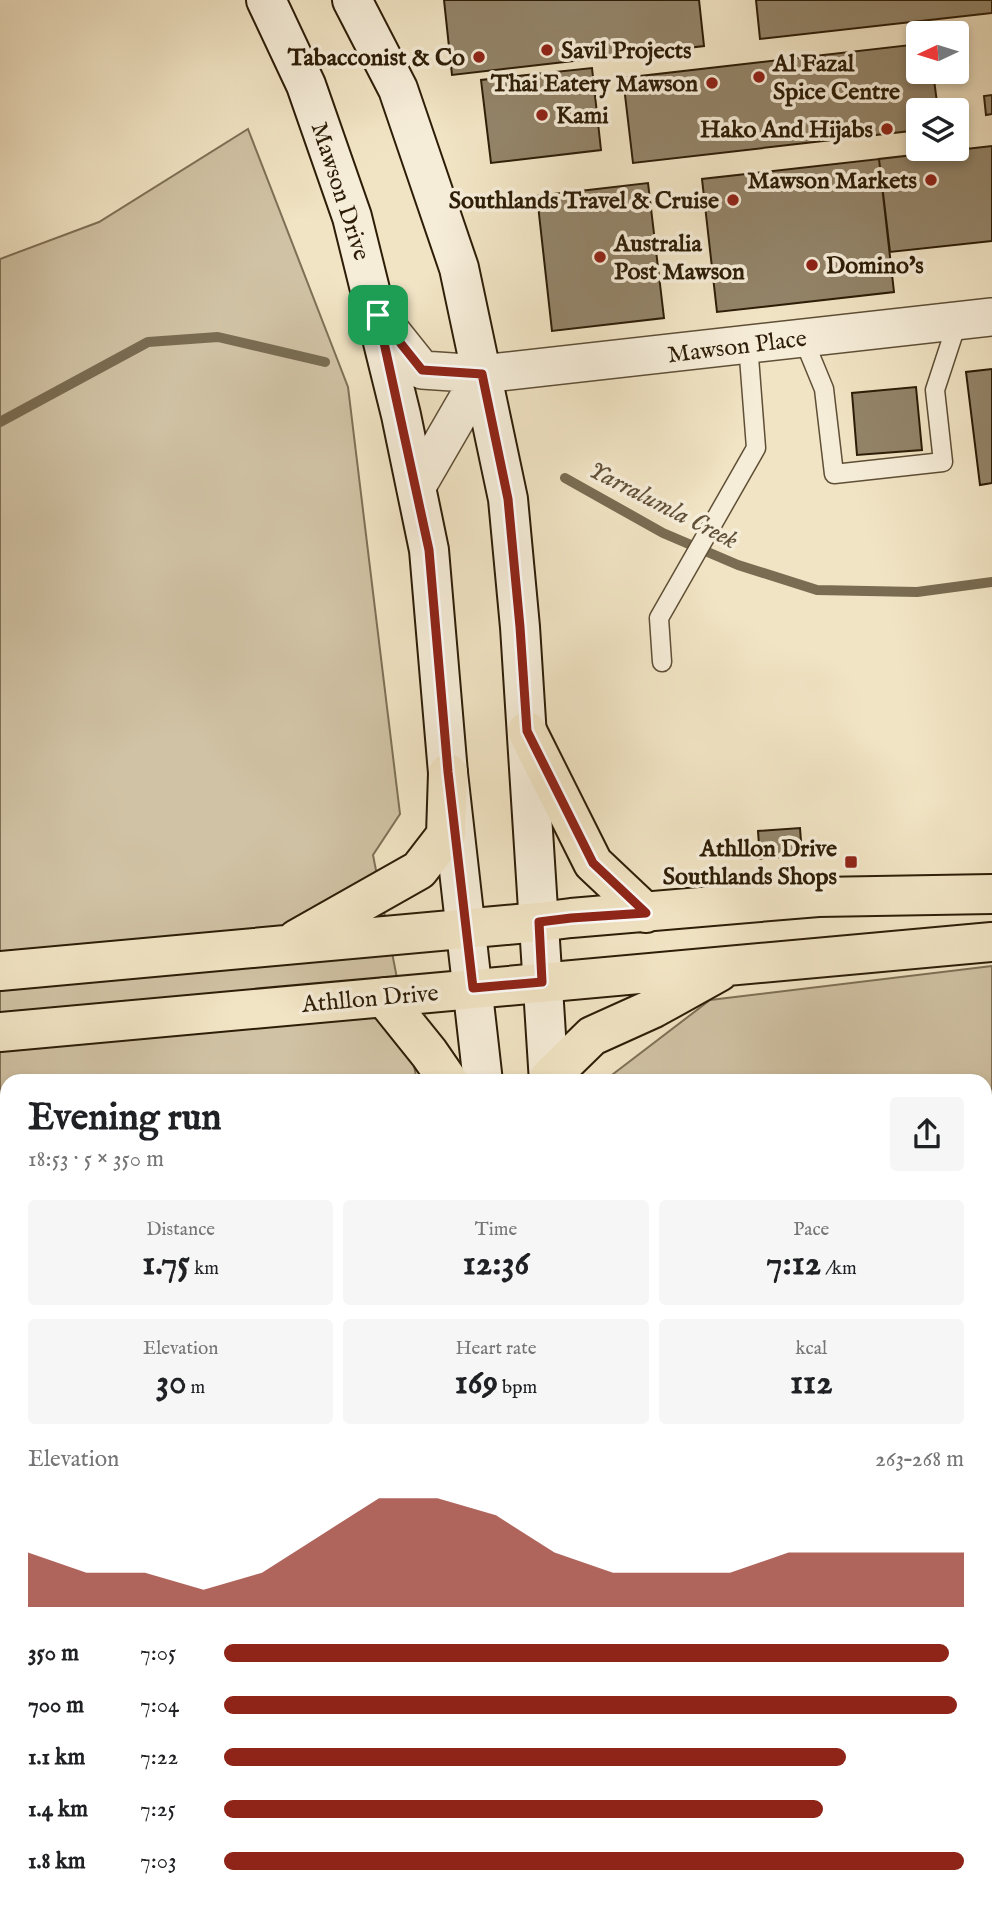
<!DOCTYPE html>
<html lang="en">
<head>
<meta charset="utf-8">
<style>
	body { margin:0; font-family:"IM FELL English",serif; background:#f6f6f6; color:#202124; height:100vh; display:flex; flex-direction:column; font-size:26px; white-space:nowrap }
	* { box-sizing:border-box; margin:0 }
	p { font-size:23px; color:#757577 }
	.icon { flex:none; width:38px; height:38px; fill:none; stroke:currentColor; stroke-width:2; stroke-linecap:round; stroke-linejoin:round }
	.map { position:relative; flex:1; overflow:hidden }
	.details { position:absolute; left:0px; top:1074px; width:992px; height:831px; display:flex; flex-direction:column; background:#fff; border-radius:21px 21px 0 0; box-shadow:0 4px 10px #0003 }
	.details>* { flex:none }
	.needle { width:46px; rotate:266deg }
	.fabs { position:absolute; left:906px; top:21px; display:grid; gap:14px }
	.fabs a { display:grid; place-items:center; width:63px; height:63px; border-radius:7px; background:#fff; box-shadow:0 4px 10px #0003; font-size:35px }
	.pin { position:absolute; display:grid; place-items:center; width:60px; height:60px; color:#fff; margin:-30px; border-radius:14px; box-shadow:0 4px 10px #0006 }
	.round { display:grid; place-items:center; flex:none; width:74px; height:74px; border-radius:7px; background:#f6f6f6 }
	.overview { display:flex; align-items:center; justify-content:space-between; height:119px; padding:0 28px }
	h1 { font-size:38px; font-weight:800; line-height:52px }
	.metrics { display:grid; grid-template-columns:repeat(3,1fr); gap:10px; height:119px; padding:7px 28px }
	.metrics div { display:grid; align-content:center; border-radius:7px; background:#f6f6f6; text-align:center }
	.metrics b { font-size:35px; font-weight:800 }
	.metrics small { font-size:19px; font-weight:400 }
	.metrics p { font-size:19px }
	.chart { height:196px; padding:14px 28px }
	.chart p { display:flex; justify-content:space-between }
	.chart svg { width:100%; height:126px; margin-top:7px; fill:#8f2418; opacity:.7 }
	ul { padding:0 28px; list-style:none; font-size:23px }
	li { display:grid; grid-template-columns:112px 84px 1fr; align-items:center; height:52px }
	li i { height:18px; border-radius:9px; background:#8f2418 }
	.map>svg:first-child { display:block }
</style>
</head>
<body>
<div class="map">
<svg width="992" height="1905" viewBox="0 0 992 1905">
	<rect width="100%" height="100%" fill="#f1e4c4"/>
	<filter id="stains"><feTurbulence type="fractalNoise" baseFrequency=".00286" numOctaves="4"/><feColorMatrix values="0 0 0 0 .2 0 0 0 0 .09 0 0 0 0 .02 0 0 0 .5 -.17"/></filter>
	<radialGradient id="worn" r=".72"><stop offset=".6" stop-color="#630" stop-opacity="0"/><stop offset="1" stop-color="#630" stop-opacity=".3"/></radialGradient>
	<path fill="#d0c2a4" stroke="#7e7056" stroke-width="2" d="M248,129L348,387L400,814L373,855L417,1081L7,1082V1125L0,1126V259L99,222Z
		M992,966V1172L985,1173V1082L604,1081L710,1000Z
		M7,1130V1305L0,1306V1131Z
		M7,1355V1718H0V1356Z
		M0,1787H7V1899H135L134,1905H4L0,1901Z
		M147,1899H511V1905H146Z
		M538,1899H718L722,1905H537Z"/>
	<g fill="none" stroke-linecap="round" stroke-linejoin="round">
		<path stroke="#7a6c52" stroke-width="10" d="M0,422L148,342L218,337L325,362
			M565,478L663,533L738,565L817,590L917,592L992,582"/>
	</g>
	<path fill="#938469" stroke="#2d1d07" stroke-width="2" d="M444,0H699L704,46L452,75Z
		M756,0H992V13L760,39Z
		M919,44V72H933L938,110H919V130L633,163L623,78Z
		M592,68L601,150L491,163L481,80Z
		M992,95V114L986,115L984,96Z
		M992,146V241L890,252L879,159Z
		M879,159L894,292L717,312L702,179Z
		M648,183L664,318L552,331L537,196Z
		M992,369V483L980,485L966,372Z
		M916,387L922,450L857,455L852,393Z
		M800,828L802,855L760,859L758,831Z"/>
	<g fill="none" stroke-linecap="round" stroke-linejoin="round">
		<g stroke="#5e4f36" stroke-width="21">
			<path id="service" d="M803,338L824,389L834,474L943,462L935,390L958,320
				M662,662L659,618L756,448L748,344"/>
		</g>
		<g stroke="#5e4f36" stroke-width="40">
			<path id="minor" d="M378,315L422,370L482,374L992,317
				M416,488L482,374"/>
		</g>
		<g stroke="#2d1d07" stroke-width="42">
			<path id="secondary" d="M266,0L306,85L352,217L401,415L429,550L448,773L483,1082
				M352,0L398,89L459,268L508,499L520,627L549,1082
				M753,1899L757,1905"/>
		</g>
		<g stroke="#2d1d07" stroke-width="42">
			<path id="primary" d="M527,731L593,863L646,913
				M297,939L419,870L446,835L448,773
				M0,971L539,922L571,918L818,897L992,894
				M384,997L429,1053L449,1082
				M0,1032L992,942
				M549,1078L592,1036L654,1008L719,972"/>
		</g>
		<use href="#service" stroke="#f6edd9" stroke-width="18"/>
		<use href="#minor" stroke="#f6edd9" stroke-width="37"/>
		<use href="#secondary" stroke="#f6edd9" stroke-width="38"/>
		<use href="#primary" stroke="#f1e4c4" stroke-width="38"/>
	</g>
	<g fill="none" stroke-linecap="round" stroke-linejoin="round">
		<g stroke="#fff" stroke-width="14">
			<path id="route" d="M378,315L422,370L482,374L508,499L520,627L527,731L593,863L646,913L571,918L539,922L542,982L473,988L448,772L429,550Z"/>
		</g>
		<use href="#route" stroke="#8f2418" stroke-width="9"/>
	</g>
	<g fill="#8f2418" stroke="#f6edd9" stroke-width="2.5">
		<circle cx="547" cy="50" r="7"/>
		<circle cx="479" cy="57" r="7"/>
		<circle cx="759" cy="77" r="7"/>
		<circle cx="712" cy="83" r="7"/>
		<circle cx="542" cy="115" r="7"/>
		<circle cx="887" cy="129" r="7"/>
		<circle cx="931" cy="180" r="7"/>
		<circle cx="733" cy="200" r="7"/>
		<circle cx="600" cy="257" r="7"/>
		<circle cx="812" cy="265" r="7"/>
		<rect x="844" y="855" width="14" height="14" rx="3.5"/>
	</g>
	<g text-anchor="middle" stroke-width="7" stroke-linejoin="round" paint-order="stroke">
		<g font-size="24" font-weight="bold" fill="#2d1d07" stroke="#f6edd9" text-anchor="end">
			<text x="561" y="58" text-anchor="start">Savil Projects</text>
			<text x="465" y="65">Tabacconist &amp; Co</text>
			<text x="773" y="71" text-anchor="start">Al Fazal<tspan x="773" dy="28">Spice Centre</tspan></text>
			<text x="698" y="91">Thai Eatery Mawson</text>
			<text x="556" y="123" text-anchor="start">Kami</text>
			<text x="873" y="137">Hako And Hijabs</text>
			<text x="917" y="188">Mawson Markets</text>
			<text x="719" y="208">Southlands Travel &amp; Cruise</text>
			<text x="614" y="251" text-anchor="start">Australia<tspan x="614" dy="28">Post Mawson</tspan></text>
			<text x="826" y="273" text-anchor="start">Domino's</text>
			<text x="837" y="856">Athllon Drive<tspan x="837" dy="28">Southlands Shops</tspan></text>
		</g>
		<g font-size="24" fill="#2d1d07" stroke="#f6edd9">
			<text transform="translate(341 191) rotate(72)" y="8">Mawson Drive</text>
			<text transform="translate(737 346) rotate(-7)" y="8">Mawson Place</text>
			<text transform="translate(370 998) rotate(-5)" y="8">Athllon Drive</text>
		</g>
		<g font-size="26" font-style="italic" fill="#615139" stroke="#f6edd9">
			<text transform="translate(664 504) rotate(27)" y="9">Yarralumla Creek</text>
		</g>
	</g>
	<rect width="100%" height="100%" filter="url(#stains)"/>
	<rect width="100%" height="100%" fill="url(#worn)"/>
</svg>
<div class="fabs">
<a><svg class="needle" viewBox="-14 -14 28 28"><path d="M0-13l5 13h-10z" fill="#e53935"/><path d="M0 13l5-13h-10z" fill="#757577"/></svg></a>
<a><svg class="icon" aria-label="layers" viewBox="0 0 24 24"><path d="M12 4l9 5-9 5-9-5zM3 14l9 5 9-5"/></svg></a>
</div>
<div class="pin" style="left:378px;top:315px;background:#1e9e55"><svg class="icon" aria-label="arrive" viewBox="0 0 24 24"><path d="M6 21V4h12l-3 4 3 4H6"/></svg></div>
<section class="details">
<div class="overview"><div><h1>Evening run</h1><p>18:53 · 5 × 350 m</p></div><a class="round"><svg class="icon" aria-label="share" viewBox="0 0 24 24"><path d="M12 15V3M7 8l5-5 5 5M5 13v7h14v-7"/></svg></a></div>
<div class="metrics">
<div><p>Distance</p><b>1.75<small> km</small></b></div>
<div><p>Time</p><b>12:36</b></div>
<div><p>Pace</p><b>7:12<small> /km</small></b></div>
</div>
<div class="metrics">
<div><p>Elevation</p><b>30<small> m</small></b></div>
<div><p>Heart rate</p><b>169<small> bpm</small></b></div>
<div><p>kcal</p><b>112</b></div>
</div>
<div class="chart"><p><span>Elevation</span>263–268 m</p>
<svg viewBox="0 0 160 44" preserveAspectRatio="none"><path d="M0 44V25L10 32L20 32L30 38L40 32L50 19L60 6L70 6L80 12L90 25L100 32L110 32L120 32L130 25L140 25L150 25L160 25V44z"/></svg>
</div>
<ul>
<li><b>350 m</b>7:05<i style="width:98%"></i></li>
<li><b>700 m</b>7:04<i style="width:99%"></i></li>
<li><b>1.1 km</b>7:22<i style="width:84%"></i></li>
<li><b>1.4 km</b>7:25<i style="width:81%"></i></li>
<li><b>1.8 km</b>7:03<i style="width:100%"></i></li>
</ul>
</section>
</div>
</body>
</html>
